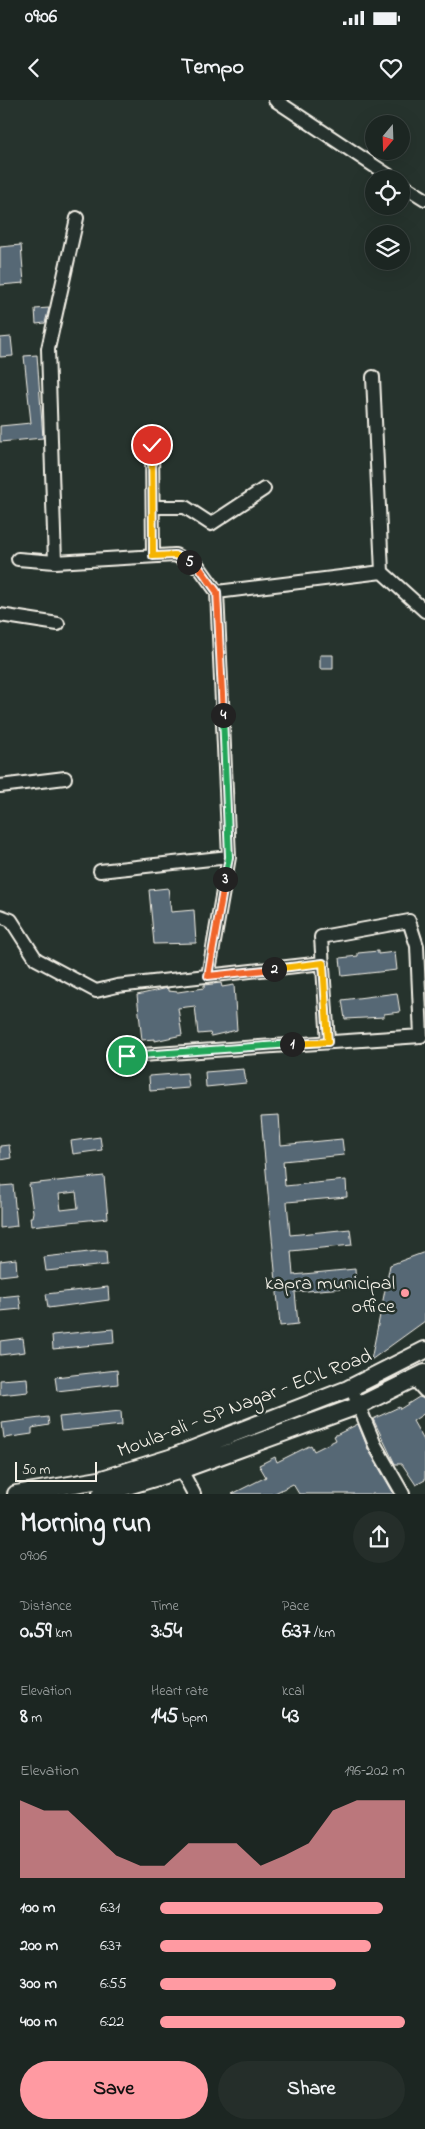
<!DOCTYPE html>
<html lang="en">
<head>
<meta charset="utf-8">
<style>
	body { margin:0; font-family:"Indie Flower",sans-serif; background:#252e2a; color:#f1f3f6; height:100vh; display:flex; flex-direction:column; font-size:19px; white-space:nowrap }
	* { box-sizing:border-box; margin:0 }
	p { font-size:16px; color:#a0a5a5 }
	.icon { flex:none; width:28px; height:28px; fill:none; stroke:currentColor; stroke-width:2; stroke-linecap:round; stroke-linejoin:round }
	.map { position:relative; height:1394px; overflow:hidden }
	.panel { display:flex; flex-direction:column; background:#1c2622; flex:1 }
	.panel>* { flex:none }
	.needle { width:32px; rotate:199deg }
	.tools { position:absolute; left:365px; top:15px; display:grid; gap:10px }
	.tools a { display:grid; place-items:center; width:45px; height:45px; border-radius:50%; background:#1c2622; box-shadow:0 5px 20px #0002,0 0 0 1px #3a4340; font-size:25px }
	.scale { position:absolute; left:15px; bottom:12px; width:82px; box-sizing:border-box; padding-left:5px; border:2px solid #f4f1e8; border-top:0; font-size:14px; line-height:18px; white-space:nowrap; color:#f4f1e8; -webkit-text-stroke:4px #26332d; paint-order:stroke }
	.pin { position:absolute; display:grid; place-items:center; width:42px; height:42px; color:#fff; margin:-21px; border:2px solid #fff; border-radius:50%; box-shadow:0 1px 5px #0007 }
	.km { position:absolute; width:25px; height:25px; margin:-12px; border-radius:50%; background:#222; color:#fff; font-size:14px; line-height:25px; text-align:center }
	.round { display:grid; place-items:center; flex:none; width:52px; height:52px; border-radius:26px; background:#252e2a }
	.head { display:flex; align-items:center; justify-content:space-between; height:85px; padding:0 20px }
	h1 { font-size:28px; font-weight:700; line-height:38px }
	.figures { display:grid; grid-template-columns:repeat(3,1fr); gap:8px; height:85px; padding:5px 20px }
	.figures div { display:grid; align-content:center }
	.figures b { font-size:21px; font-weight:700 }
	.figures small { font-size:14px; font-weight:400 }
	.figures p { font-size:14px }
	.chart { height:140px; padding:10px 20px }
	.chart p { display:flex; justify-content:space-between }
	.chart svg { width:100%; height:90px; margin-top:5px; fill:#ff9aa2; opacity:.7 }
	.cta { display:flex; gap:10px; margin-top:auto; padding:10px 20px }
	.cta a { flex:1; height:58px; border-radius:30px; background:#ff9aa2; color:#111; font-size:20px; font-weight:700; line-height:58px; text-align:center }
	.cta a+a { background:#252e2a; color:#f1f3f6 }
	ul { padding:0 20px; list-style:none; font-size:16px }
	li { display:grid; grid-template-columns:80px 60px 1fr; align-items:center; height:38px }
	li i { height:12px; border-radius:6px; background:#ff9aa2 }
	.status { display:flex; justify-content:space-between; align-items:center; height:35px; padding:0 25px; background:#1c2622; direction:ltr }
	.status svg { height:14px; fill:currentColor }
	header { display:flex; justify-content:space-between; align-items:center; height:65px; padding:0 20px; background:#1c2622; font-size:22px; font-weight:700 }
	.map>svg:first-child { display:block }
</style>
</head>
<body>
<div class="status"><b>09:06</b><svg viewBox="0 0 49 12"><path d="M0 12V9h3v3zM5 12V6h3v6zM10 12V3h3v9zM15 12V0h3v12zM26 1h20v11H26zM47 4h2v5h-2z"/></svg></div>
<header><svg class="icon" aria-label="back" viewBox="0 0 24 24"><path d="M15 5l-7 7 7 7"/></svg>Tempo<svg class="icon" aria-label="heart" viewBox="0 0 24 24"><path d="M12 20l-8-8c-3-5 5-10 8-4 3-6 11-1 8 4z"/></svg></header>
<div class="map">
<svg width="425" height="1394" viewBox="0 0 425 1394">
	<rect width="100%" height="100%" fill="#26332d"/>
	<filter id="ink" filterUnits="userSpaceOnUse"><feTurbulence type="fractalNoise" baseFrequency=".02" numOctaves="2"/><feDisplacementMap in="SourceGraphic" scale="10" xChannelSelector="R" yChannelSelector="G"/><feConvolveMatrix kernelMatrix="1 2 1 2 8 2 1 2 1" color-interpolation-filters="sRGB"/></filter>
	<g filter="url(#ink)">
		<path fill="#576874" stroke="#f4f1e8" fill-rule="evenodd" d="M21,145L24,183L0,185V147Z
			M49,208L45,223L36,224L35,209Z
			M11,237L13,256L0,257V238Z
			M37,255L43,338L0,342V326L31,323L24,256Z
			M320,555H333V569H320Z
			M168,788L171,812L194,810L196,843L154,844L149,790Z
			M378,851V854L395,852L397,870L342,876L340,858L358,856V853Z
			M221,883L222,887L234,885L237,930L211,936L210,933L198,934L195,906L178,908L182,935L155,941V939L142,940L137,895L168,888V891L178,892L204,888V885Z
			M397,893L400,912L384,914V917L345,919L342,900Z
			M244,969L246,983L206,987L205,972Z
			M187,973L189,988L150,991L149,976Z
			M279,1015L281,1045L342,1039L344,1055L283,1061L285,1086L346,1080L347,1097L287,1102L290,1135L350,1129L352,1145L291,1151L293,1175L355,1169L356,1187L295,1192L298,1224L280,1226L261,1016Z
			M100,1037L102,1050L73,1054L71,1041Z
			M9,1045L11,1058L0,1060V1046Z
			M104,1076L108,1118L31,1126L30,1117H32L33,1112L29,1084ZM76,1092L78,1108L61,1110L59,1094Z
			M13,1085L17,1126L0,1128V1086Z
			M98,1151H106L107,1165L46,1171L44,1157Z
			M425,1152V1221L371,1260L390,1165Z
			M16,1159L17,1174L0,1176V1161Z
			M108,1187L109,1200L48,1208L46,1194Z
			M19,1195L21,1209L0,1211V1197Z
			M113,1229L114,1243L53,1249L52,1235Z
			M23,1238L25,1252L0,1255V1241Z
			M117,1270L118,1284L57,1291L55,1277Z
			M27,1278L28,1292L0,1295V1280Z
			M419,1297L425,1299V1313L413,1321L425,1342V1380L416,1385L402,1364H395L373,1319L399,1307L400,1309Z
			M121,1311L122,1325L61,1331L59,1317Z
			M48,1317L49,1325L32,1328V1334L4,1338L2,1323Z
			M358,1324L368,1349L394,1394H299L293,1384L273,1394H232L266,1377L259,1365L275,1357L277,1362L311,1345L314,1351L336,1340L334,1336Z"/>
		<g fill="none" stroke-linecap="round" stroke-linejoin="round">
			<g stroke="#f4f1e8" stroke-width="16">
				<path id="minor" d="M275,0L394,79
					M401,84L425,99
					M373,277L382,472
					M152,345L153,456
					M153,407H185L211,424L264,389
					M18,459L55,462L175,455L199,467L217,492L382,472L425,511
					M55,462L48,249L77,118
					M0,515L58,524
					M0,686L65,678
					M100,771L229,757
					M0,816L11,820L36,859L96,891L117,886L323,863
					M208,876L229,757L217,492
					M127,956L421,936L417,846L409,821L321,837L328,942
					M414,1279L425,1291
					M351,1287L375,1345L403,1394
					M181,1370L194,1394"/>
			</g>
			<g stroke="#f4f1e8" stroke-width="20">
				<path id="major" d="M16,1394L99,1380L170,1358L348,1289L425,1250
					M101,1394L181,1370L360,1305L425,1273"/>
			</g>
			<use href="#minor" stroke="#26332d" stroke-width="12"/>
			<use href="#major" stroke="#26332d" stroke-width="16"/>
		</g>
	</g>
	<g fill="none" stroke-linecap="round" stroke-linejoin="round" filter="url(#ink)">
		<g stroke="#fff" stroke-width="10">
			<path id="split-1" d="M127,956L292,944"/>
		</g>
		<g stroke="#fff" stroke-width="10">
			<path id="split-2" d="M274,869L323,863L328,942L292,944"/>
		</g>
		<g stroke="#fff" stroke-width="10">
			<path id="split-3" d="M225,779L208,876L274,869"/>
		</g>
		<g stroke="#fff" stroke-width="10">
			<path id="split-4" d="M223,615L229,757L225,779"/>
		</g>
		<g stroke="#fff" stroke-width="10">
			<path id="split-5" d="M189,462L199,467L217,492L223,615"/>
		</g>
		<g stroke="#fff" stroke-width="10">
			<path id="split-6" d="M152,345L153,456L175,455L189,462"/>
		</g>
		<use href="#split-1" stroke="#22a559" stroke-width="6"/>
		<use href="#split-2" stroke="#f5b400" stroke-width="6"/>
		<use href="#split-3" stroke="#f0652b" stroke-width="6"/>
		<use href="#split-4" stroke="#22a559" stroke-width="6"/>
		<use href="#split-5" stroke="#f0652b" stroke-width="6"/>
		<use href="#split-6" stroke="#f5b400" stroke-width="6"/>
	</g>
	<circle fill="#ff9aa2" stroke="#26332d" stroke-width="2" cx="405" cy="1193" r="5"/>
	<g text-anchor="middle" stroke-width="5" stroke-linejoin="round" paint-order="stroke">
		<g font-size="20" fill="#f4f1e8" stroke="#26332d" text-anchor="end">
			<text x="395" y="1189">kapra municipal<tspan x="395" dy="23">office</tspan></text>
		</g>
		<g font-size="20" fill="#f4f1e8" stroke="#26332d">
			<text transform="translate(244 1302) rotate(-21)" y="7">Moula-ali - SP Nagar - ECIL Road</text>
		</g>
	</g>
</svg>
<div class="tools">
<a><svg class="needle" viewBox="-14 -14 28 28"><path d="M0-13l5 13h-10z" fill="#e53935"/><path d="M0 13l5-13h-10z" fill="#a0a5a5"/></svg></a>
<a><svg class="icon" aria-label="locate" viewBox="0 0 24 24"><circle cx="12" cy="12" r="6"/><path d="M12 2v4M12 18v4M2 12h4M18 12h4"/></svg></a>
<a><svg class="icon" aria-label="layers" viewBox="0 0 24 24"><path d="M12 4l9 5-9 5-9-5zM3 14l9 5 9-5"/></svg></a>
</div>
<div class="scale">50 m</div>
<div class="pin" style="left:127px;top:956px;background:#1e9e55"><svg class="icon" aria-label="arrive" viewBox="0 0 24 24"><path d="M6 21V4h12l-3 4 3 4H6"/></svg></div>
<div class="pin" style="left:152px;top:345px;background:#d93025"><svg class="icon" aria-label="check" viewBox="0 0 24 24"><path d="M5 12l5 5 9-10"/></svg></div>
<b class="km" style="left:292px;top:944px">1</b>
<b class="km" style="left:274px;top:869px">2</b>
<b class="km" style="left:225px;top:779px">3</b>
<b class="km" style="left:223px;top:615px">4</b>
<b class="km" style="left:189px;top:462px">5</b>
</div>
<section class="panel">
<div class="head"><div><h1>Morning run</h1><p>09:06</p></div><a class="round"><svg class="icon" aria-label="share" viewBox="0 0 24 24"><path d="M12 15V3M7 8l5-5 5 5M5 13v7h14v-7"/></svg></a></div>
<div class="figures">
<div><p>Distance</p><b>0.59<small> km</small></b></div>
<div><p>Time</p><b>3:54</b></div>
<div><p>Pace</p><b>6:37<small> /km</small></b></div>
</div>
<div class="figures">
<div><p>Elevation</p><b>8<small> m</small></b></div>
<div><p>Heart rate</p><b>145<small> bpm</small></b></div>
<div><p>kcal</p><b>43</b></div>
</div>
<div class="chart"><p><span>Elevation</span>196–202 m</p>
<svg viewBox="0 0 160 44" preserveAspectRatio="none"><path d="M0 44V6L10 11L20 11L30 22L40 33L50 38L60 38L70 27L80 27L90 27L100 38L110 33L120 27L130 11L140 6L150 6L160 6V44z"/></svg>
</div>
<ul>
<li><b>100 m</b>6:31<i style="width:91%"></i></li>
<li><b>200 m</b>6:37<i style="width:86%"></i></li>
<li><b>300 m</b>6:55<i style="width:72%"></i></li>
<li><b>400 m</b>6:22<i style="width:100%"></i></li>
</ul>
<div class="cta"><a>Save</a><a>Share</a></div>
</section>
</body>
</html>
